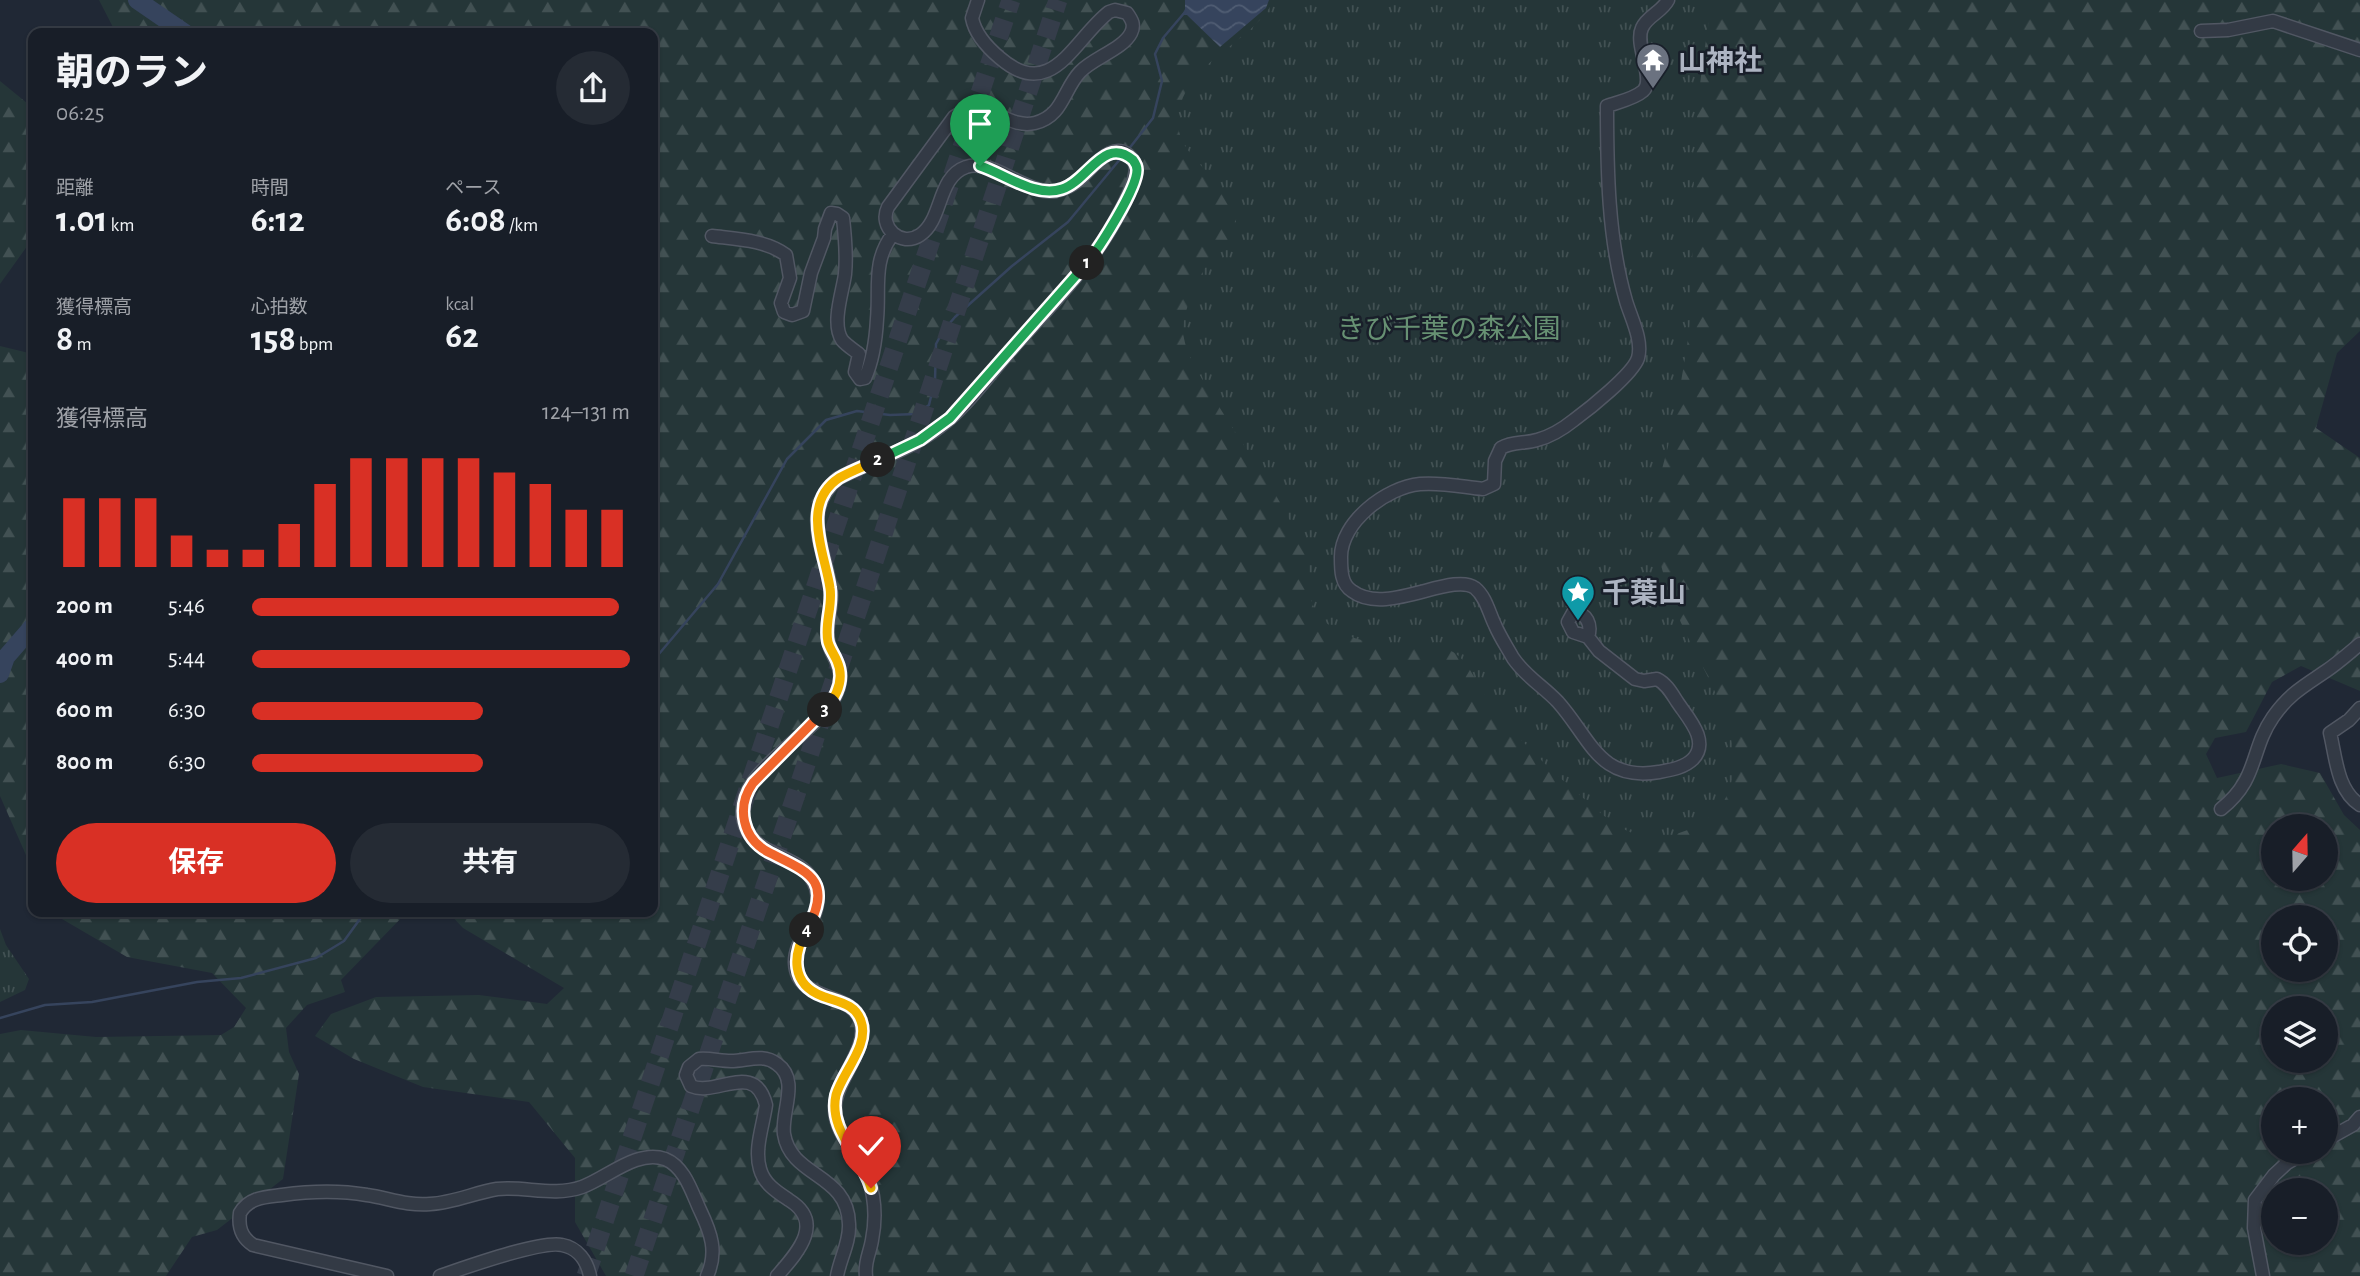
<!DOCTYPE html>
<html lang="ja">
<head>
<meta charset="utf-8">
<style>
	body { margin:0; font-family:"Alegreya Sans","Noto Sans JP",sans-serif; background:#252b34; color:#f1f3f6; height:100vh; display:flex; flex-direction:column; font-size:26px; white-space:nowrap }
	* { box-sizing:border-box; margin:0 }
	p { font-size:23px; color:#9fa2a8 }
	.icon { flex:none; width:38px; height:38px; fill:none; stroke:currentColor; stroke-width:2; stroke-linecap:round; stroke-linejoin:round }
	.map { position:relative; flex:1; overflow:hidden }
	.panel { position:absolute; left:28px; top:28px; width:630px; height:889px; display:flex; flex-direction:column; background:#181e28; border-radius:14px; box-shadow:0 2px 5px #0004,0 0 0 2px #363c45 }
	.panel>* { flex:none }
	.needle { width:46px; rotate:20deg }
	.fabs { position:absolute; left:2261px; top:814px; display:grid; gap:14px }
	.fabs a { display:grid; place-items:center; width:77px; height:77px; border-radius:50%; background:#181e28; box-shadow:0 2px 5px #0004,0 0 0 2px #363c45; font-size:35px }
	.pin { position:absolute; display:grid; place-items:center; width:60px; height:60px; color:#fff; margin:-72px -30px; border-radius:50% 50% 50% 0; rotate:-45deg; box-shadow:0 0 7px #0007 }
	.pin .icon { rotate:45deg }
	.km { position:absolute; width:35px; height:35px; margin:-18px; border-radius:50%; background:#222; color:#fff; font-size:19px; line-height:35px; text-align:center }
	.round { display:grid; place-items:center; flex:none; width:74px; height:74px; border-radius:37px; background:#252b34 }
	.head { display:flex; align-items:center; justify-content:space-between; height:119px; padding:0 28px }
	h1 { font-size:38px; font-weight:700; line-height:52px }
	.figures { display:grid; grid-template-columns:repeat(3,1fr); gap:10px; height:119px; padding:7px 28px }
	.figures div { display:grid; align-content:center }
	.figures b { font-size:35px; font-weight:700 }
	.figures small { font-size:19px; font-weight:400 }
	.figures p { font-size:19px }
	.chart { height:196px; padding:14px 28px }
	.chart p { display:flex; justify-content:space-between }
	.chart svg { width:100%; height:126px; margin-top:7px; stroke:#d93025; stroke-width:6 }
	.action { display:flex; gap:14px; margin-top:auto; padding:14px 28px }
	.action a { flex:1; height:80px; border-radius:42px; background:#d93025; color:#fff; font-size:28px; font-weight:700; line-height:80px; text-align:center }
	.action a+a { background:#252b34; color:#f1f3f6 }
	ul { padding:0 28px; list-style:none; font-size:23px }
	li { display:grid; grid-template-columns:112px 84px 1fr; align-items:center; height:52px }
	li i { height:18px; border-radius:9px; background:#d93025 }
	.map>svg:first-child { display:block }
</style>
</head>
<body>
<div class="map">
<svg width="2360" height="1276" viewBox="0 0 2360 1276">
	<defs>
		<pattern id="forest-firs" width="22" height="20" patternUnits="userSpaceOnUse" patternTransform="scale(1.75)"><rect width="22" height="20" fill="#253638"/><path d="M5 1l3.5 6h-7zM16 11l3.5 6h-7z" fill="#425153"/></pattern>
		<pattern id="park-tufts" width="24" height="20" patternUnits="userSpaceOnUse" patternTransform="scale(1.75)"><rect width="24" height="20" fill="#253638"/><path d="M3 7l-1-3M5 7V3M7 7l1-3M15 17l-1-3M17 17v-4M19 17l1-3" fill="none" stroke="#425153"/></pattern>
		<pattern id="water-waves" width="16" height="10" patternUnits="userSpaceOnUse" patternTransform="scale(1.75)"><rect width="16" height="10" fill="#36445d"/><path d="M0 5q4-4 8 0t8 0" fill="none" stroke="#505d73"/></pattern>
	</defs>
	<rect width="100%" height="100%" fill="#202835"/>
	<path fill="url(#forest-firs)" fill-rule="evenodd" d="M99,0H2360V331L2337,353L2316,428L2360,458V691L2301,666L2272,682L2246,732L2215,738L2206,754L2217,778L2281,764L2320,773L2344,815L2360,830V1276H606L575,1222V1158L529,1102L423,1087L354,1059L315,1036L331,1014L376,997L479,995L547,1004L564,988L463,928L448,912H653V33H116ZM2273,826H2326V878H2273ZM2273,917H2326V970H2273ZM2273,1008H2326V1060H2273ZM2273,1099H2326V1152H2273ZM2273,1190H2326V1242H2273Z
		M0,81L33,108V238L0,284Z
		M0,346L33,354V871L0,796Z
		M50,912H407L341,980L345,992L307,1005L286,1028L289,1052L299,1074L283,1179L217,1230L192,1237L166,1276H0V1034L21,1030L96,1037L221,1035L234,1027L246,1008L212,973L127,957Z"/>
	<path fill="url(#park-tufts)" d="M1274,0H1713C1702,58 1695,115 1694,174C1693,212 1693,249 1691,287C1690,304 1691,322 1688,339C1684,366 1679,393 1674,420C1668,456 1647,505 1655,541C1660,566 1673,606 1684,629C1705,675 1750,741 1728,793C1720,812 1701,826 1682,832C1667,838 1647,839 1632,833C1613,825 1597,810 1582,797C1548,768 1515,737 1489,701C1477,686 1470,662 1453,652C1434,641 1413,646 1392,645C1367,643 1334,636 1318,614C1305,596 1311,575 1306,555C1302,543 1294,529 1288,517C1266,475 1236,436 1212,395C1200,375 1184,353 1183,330C1183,311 1198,278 1208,263C1218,249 1235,239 1236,221C1239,178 1164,160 1180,106C1194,57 1252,43 1274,0Z
		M0,929L6,945L29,979L25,990L0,1002Z"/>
	<path fill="url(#water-waves)" d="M1185,0H1269L1266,8L1220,47L1187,15H1182L1185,9Z"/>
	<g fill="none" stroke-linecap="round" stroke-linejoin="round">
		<path stroke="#36445d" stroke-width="2.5" d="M1128,150L1153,118L1162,81L1155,54L1163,38L1185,12
			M653,661L718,584L787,459L826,420L857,411L890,415L916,414L929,405L935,380L936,344L943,331L955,317L1012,266L1068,222L1121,158
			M0,1018L45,1005L92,1002L197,982L241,978L316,958L344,941L365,912"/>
		<path stroke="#36445d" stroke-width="18" d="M137,0L185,33
			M0,674L6,657L33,626"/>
		<path stroke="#353d4a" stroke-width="19" stroke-dasharray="19 10" stroke-linecap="butt" d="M586,1276L1011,0
			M634,1276L867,583L1058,0"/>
		<g stroke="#515763" stroke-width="15">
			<path id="minor" d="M2201,31L2228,30L2273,21L2360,50
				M712,236C736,239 766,240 786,255L790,278L781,303L784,312L792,315L803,311L811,273L824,238L825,229L831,213L837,214L843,218C845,236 847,255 845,274C843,291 831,323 842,340C846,345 854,350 859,354L855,372L860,379L865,378C873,360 876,338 877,319C880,288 872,261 893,234
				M1588,637C1592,625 1587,612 1573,613L1568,622L1573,632L1588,637L1599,651L1635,679L1644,681L1657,679C1667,684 1672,694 1678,703C1688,718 1710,741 1693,759C1684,768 1670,770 1659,772C1599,782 1591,739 1558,702C1543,686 1526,677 1513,658C1507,647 1500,637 1495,625C1489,613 1486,597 1475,588C1452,571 1386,617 1352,591C1341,584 1341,570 1341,558C1340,522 1387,487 1420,484C1441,482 1463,487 1483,489L1494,484L1495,461L1501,448C1513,441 1524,444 1537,440C1549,437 1564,428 1574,420C1589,409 1633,374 1638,358C1643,340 1631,318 1626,301C1608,239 1607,170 1607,106C1618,102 1634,99 1643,91C1656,80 1634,45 1642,28C1647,16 1662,12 1668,0
				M2360,708L2349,720L2330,733C2336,758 2337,790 2360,805
				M2221,809C2259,779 2250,750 2273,717C2289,694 2304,686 2326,671C2338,663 2349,653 2360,644
				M2326,1140L2353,1125L2360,1117
				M387,1276L253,1245C241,1237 238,1227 240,1213C249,1197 266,1197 282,1195C311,1191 338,1190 367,1195C388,1198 407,1206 430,1204C453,1203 474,1193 497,1189C526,1186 553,1197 582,1187C607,1178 637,1149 665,1159C685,1167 692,1193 700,1210C711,1233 718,1252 707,1276
				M440,1276C464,1268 541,1240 562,1245C578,1248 587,1261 590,1276
				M777,1276C796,1254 826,1223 789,1200C777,1192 764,1184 760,1169C754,1149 763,1126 766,1105C755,1060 716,1097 691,1086L686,1075L689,1067L699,1059C710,1058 720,1061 731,1061C747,1061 763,1053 777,1064C800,1080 781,1111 784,1134C791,1178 848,1173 849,1224C850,1242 840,1259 837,1276
				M866,1276C864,1262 870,1253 872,1240C876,1220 875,1197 868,1177C859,1153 834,1135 835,1107C836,1079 869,1048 861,1022C852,990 797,1004 795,963C794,936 825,917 816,888C805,851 751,862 743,818C734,764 836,730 840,680C842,664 830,655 828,640C825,625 832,609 831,593C827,551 799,514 837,479C871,461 911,450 941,426C967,406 987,377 1009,352C1037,320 1067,290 1092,256C1104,241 1144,178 1134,162C1117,134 1093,167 1080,179C1073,185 1065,189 1056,191C1028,196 991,157 966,167C937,177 943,220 920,235C901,248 878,227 888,207L954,117C987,94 1005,130 1035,123C1063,116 1063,90 1080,72C1093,58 1123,49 1131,33C1135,25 1132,20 1127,13L1115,10L1109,12C1074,39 1052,103 1000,58C988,48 975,34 972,18L978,0
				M2263,1276L2254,1228L2255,1200L2274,1175L2287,1163L2306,1152"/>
		</g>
		<use href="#minor" stroke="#333a45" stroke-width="12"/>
	</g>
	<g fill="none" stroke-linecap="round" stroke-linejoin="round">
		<g stroke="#fff" stroke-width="14">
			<path id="split-1" d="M980,166C1005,174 1035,198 1062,189C1088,181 1104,135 1133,160C1136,164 1137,166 1137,170C1137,189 1099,248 1087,263"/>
		</g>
		<g stroke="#fff" stroke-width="14">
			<path id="split-2" d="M878,460L920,440L950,418L1087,263"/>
		</g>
		<g stroke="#fff" stroke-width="14">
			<path id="split-3" d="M825,710C837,696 845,679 837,661C834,654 830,649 828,642C824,624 833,606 830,588C825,553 800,504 839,478C851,471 865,466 878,460"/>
		</g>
		<g stroke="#fff" stroke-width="14">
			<path id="split-4" d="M807,930C833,880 810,873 770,853C742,839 736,807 753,783L825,710"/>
		</g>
		<g stroke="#fff" stroke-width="14">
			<path id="split-5" d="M807,930C792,955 791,984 822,996C837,1002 855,1003 861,1021C870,1045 842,1073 836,1095C828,1131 862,1156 871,1188"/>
		</g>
		<use href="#split-1" stroke="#22a559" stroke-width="9"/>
		<use href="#split-2" stroke="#22a559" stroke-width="9"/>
		<use href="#split-3" stroke="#f5b400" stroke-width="9"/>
		<use href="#split-4" stroke="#f0652b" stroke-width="9"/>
		<use href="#split-5" stroke="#f5b400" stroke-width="9"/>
	</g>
	<defs>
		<g id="temple-pin" transform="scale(1.75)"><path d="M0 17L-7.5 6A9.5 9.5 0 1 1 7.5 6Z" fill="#6b7280" stroke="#191f2a"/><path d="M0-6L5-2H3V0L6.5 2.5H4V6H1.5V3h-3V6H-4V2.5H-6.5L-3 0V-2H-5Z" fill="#fff"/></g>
		<g id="sight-pin" transform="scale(1.75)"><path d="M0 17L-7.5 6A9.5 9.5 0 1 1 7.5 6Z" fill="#0f9aa8" stroke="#191f2a"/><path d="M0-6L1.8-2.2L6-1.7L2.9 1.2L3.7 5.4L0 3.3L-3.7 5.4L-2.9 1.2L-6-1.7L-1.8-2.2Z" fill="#fff"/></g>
	</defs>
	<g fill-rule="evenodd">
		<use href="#temple-pin" x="1653" y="60"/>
		<use href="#sight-pin" x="1578" y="592"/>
	</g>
	<g text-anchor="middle" stroke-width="5" stroke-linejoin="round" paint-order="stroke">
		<g font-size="28" font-weight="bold" fill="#adb4c2" stroke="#191f2a" text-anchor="start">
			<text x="1678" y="70">山神社</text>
			<text x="1602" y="602">千葉山</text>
		</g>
		<g font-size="28" fill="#679173" stroke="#191f2a">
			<text x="1449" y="338">きび千葉の森公園</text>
		</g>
	</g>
</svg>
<div class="fabs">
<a><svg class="needle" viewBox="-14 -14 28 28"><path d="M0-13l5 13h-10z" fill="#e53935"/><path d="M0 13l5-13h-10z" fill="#9fa2a8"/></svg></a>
<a><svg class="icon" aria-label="locate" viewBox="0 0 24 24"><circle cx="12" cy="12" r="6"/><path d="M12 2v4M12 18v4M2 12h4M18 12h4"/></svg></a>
<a><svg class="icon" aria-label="layers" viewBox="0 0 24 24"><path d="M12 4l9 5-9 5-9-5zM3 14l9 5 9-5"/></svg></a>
<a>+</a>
<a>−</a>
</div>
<div class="pin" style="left:980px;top:166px;background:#1e9e55"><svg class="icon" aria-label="arrive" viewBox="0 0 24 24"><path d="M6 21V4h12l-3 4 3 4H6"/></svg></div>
<div class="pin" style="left:871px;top:1188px;background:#d93025"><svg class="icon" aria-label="check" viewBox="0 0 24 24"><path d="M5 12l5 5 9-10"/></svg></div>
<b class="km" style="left:1087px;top:263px">1</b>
<b class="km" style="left:878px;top:460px">2</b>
<b class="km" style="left:825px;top:710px">3</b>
<b class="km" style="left:807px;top:930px">4</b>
<section class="panel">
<div class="head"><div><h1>朝のラン</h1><p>06:25</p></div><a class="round"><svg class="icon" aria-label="share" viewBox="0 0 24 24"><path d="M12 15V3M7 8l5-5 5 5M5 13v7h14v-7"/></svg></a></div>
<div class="figures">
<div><p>距離</p><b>1.01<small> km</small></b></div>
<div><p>時間</p><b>6:12</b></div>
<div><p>ペース</p><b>6:08<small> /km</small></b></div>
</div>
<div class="figures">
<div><p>獲得標高</p><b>8<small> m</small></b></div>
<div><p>心拍数</p><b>158<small> bpm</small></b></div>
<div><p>kcal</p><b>62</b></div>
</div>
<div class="chart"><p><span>獲得標高</span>124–131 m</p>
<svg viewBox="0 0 160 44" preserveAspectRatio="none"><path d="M5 44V20M15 44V20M25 44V20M35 44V33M45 44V38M55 44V38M65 44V29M75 44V15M85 44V6M95 44V6M105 44V6M115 44V6M125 44V11M135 44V15M145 44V24M155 44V24"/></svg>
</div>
<ul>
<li><b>200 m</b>5:46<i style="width:97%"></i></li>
<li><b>400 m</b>5:44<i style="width:100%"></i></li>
<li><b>600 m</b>6:30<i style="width:61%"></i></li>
<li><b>800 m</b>6:30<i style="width:61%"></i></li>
</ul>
<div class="action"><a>保存</a><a>共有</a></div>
</section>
</div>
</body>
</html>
